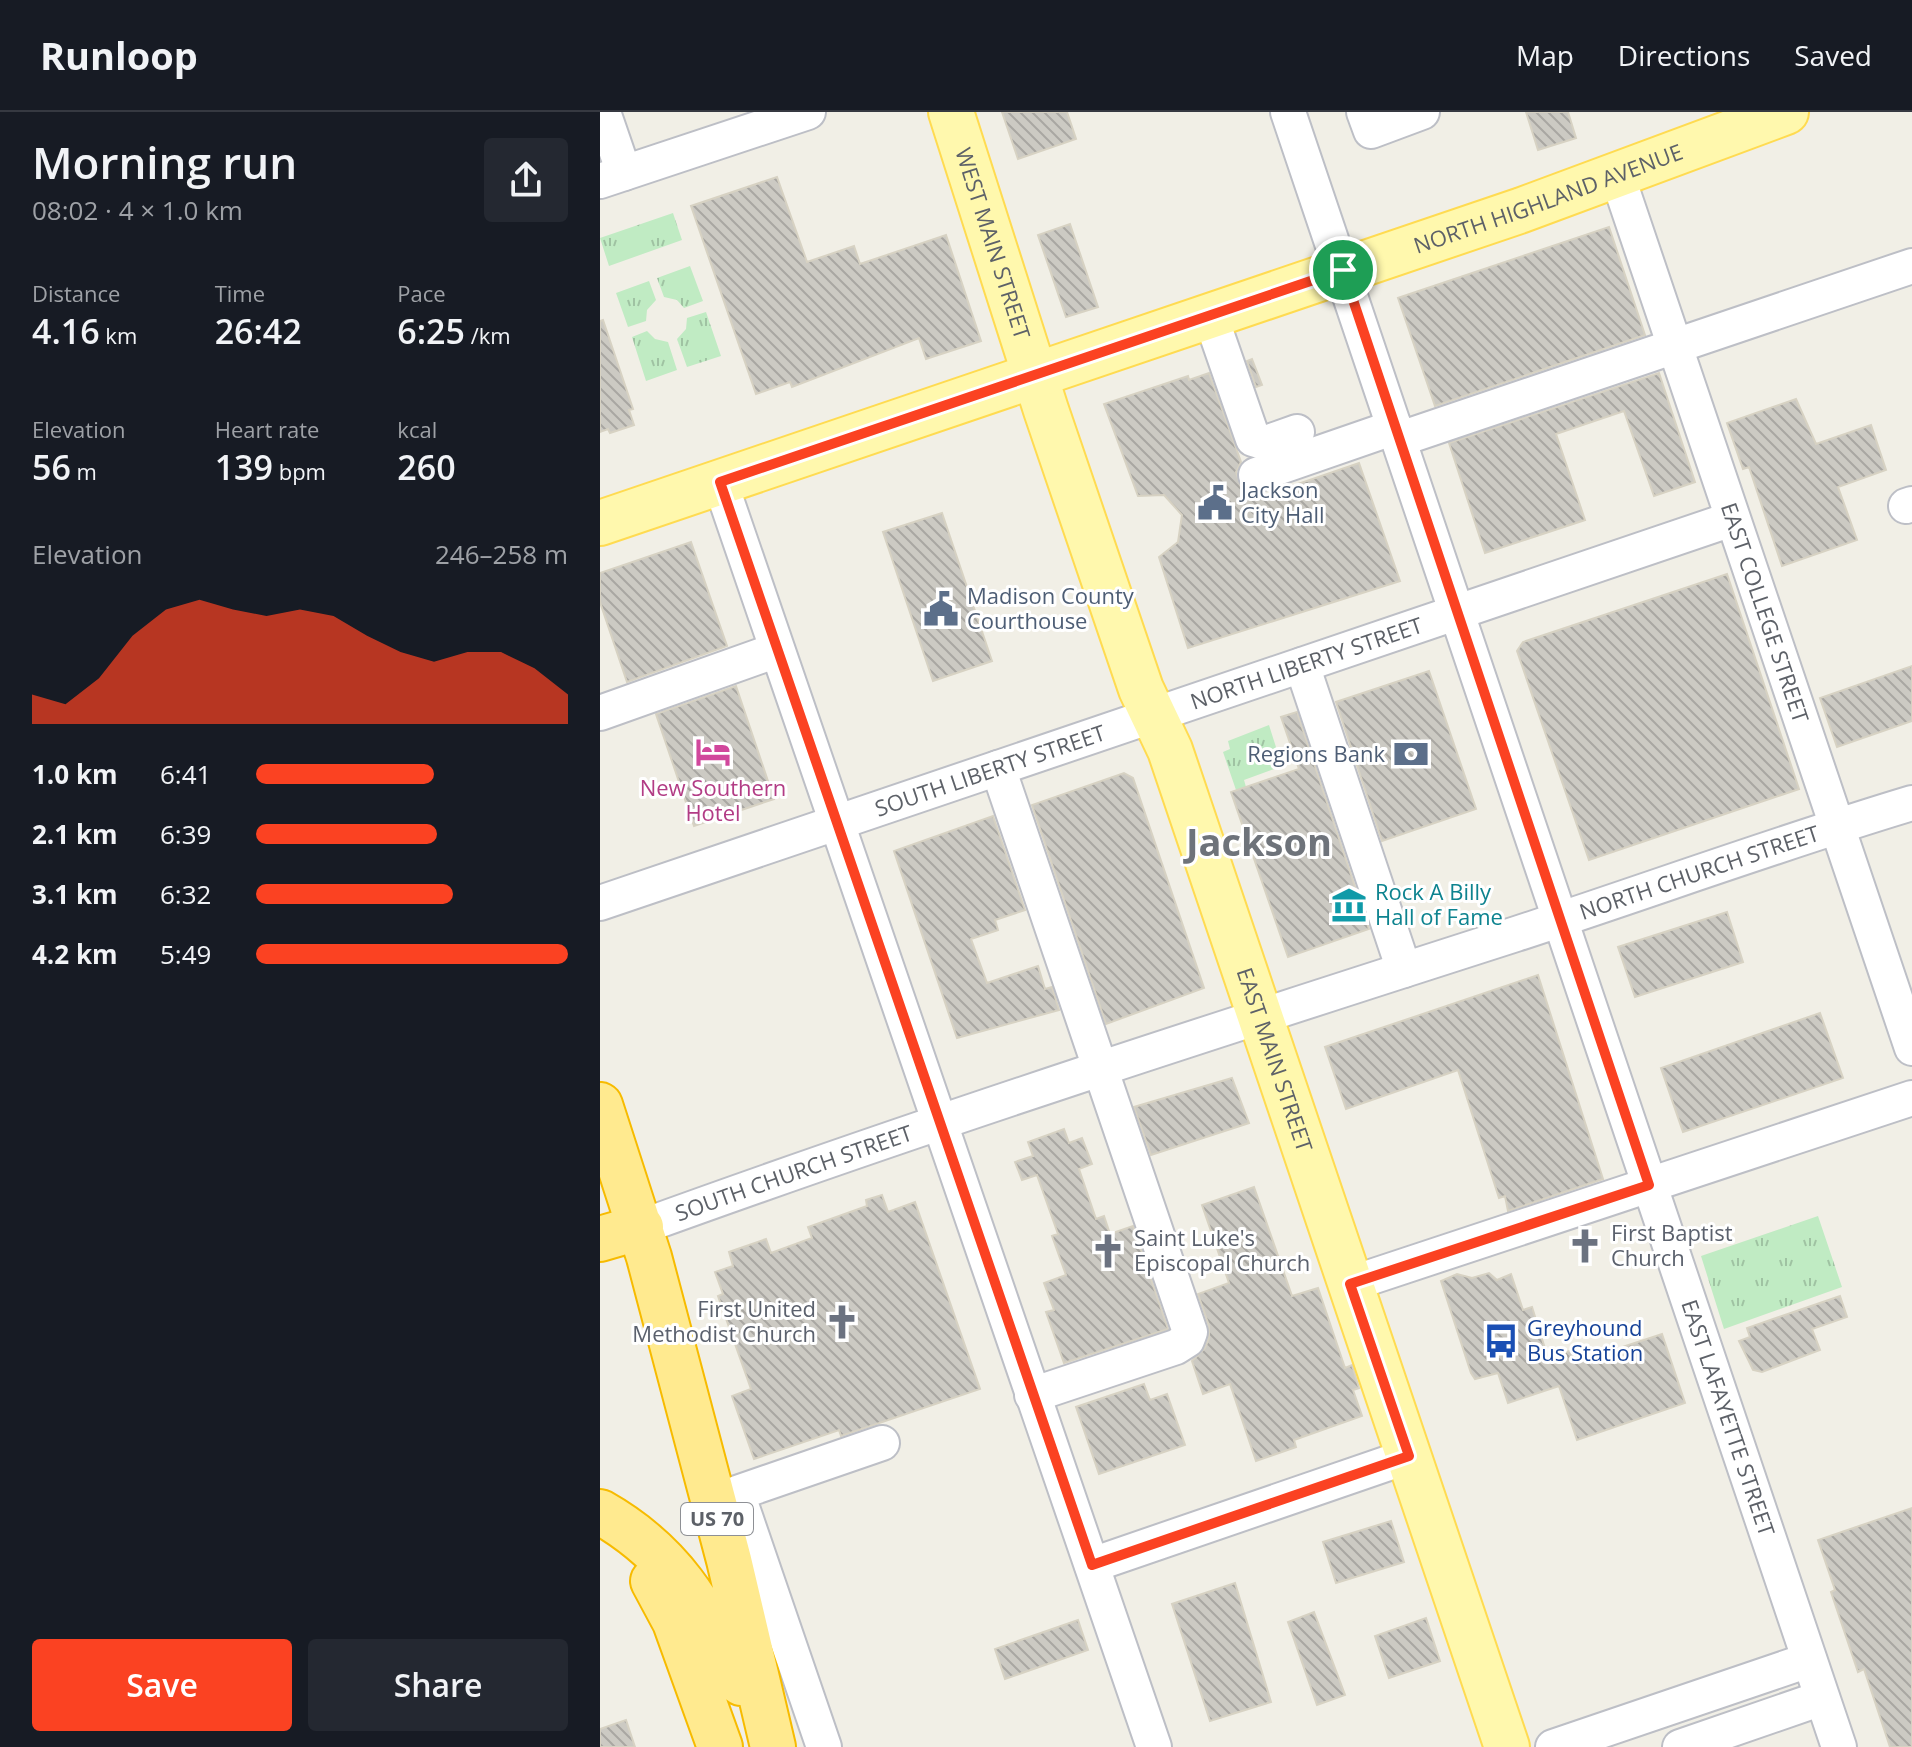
<!DOCTYPE html>
<html lang="en">
<head>
<meta charset="utf-8">
<style>
	body { margin:0; font-family:"Open Sans",sans-serif; background:#242831; color:#f1f3f6; height:100vh; display:flex; flex-direction:column; font-size:30px; white-space:nowrap }
	* { box-sizing:border-box; margin:0 }
	p { font-size:26px; color:#9ea1a6 }
	.icon { flex:none; width:44px; height:44px; fill:none; stroke:currentColor; stroke-width:2; stroke-linecap:round; stroke-linejoin:round }
	.map { position:relative; flex:1; overflow:hidden }
	.side { display:flex; flex-direction:column; background:#171b24; width:600px }
	.side>* { flex:none }
	.pin { position:absolute; display:grid; place-items:center; width:68px; height:68px; color:#fff; margin:-34px; border:4px solid #fff; border-radius:50%; box-shadow:0 2px 8px #0007 }
	.round { display:grid; place-items:center; flex:none; width:84px; height:84px; border-radius:8px; background:#242831 }
	.overview { display:flex; align-items:center; justify-content:space-between; height:136px; padding:0 32px }
	h1 { font-size:44px; font-weight:600; line-height:60px }
	.metrics { display:grid; grid-template-columns:repeat(3,1fr); gap:12px; height:136px; padding:8px 32px }
	.metrics div { display:grid; align-content:center }
	.metrics b { font-size:34px; font-weight:600 }
	.metrics small { font-size:22px; font-weight:400 }
	.metrics p { font-size:22px }
	.chart { height:224px; padding:16px 32px }
	.chart p { display:flex; justify-content:space-between }
	.chart svg { width:100%; height:144px; margin-top:8px; fill:#fb4222; opacity:.7 }
	.action { display:flex; gap:16px; margin-top:auto; padding:16px 32px }
	.action a { flex:1; height:92px; border-radius:8px; background:#fb4222; color:#fff; font-size:32px; font-weight:600; line-height:92px; text-align:center }
	.action a+a { background:#242831; color:#f1f3f6 }
	ul { padding:0 32px; list-style:none; font-size:26px }
	li { display:grid; grid-template-columns:128px 96px 1fr; align-items:center; height:60px }
	li i { height:20px; border-radius:10px; background:#fb4222 }
	header { display:flex; align-items:center; gap:48px; box-sizing:border-box; height:112px; padding:0 40px; background:#171b24; border-bottom:2px solid #363941 }
	header strong { font-size:38px }
	nav { display:flex; gap:44px; margin-inline-start:auto; font-size:28px }
	main { display:flex; flex:1; min-height:0 }
	.map>svg:first-child { display:block }
</style>
</head>
<body>
<header>
<strong>Runloop</strong>
<nav><a>Map</a><a>Directions</a><a>Saved</a></nav>
</header>
<main>
<section class="side">
<div class="overview"><div><h1>Morning run</h1><p>08:02 · 4 × 1.0 km</p></div><a class="round"><svg class="icon" aria-label="share" viewBox="0 0 24 24"><path d="M12 15V3M7 8l5-5 5 5M5 13v7h14v-7"/></svg></a></div>
<div class="metrics">
<div><p>Distance</p><b>4.16<small> km</small></b></div>
<div><p>Time</p><b>26:42</b></div>
<div><p>Pace</p><b>6:25<small> /km</small></b></div>
</div>
<div class="metrics">
<div><p>Elevation</p><b>56<small> m</small></b></div>
<div><p>Heart rate</p><b>139<small> bpm</small></b></div>
<div><p>kcal</p><b>260</b></div>
</div>
<div class="chart"><p><span>Elevation</span>246–258 m</p>
<svg viewBox="0 0 160 44" preserveAspectRatio="none"><path d="M0 44V35L10 38L20 30L30 17L40 9L50 6L60 9L70 11L80 9L90 11L100 17L110 22L120 25L130 22L140 22L150 27L160 35V44z"/></svg>
</div>
<ul>
<li><b>1.0 km</b>6:41<i style="width:57%"></i></li>
<li><b>2.1 km</b>6:39<i style="width:58%"></i></li>
<li><b>3.1 km</b>6:32<i style="width:63%"></i></li>
<li><b>4.2 km</b>5:49<i style="width:100%"></i></li>
</ul>
<div class="action"><a>Save</a><a>Share</a></div>
</section>
<div class="map">
<svg width="1312" height="1635" viewBox="0 0 1312 1635">
	<defs>
		<pattern id="grass-tufts" width="24" height="20" patternUnits="userSpaceOnUse" patternTransform="scale(2)"><rect width="24" height="20" fill="#c0ebc3"/><path d="M3 7l-1-3M5 7V3M7 7l1-3M15 17l-1-3M17 17v-4M19 17l1-3" fill="none" stroke="#9fc2a2"/></pattern>
		<pattern id="building-back-hatch" width="6" height="6" patternUnits="userSpaceOnUse" patternTransform="scale(2)"><rect width="6" height="6" fill="#cccac3"/><path d="M-1 5l2 2M0 0l6 6M5-1l2 2" fill="none" stroke="#a9a7a2"/></pattern>
	</defs>
	<rect width="100%" height="100%" fill="#f1efe6"/>
	<path fill="url(#grass-tufts)" d="M73,101L82,128L9,154L0,126Z
		M90,154L103,189L84,196L77,188L64,185L57,166Z
		M49,169L56,188L47,198L46,209L28,215L16,181Z
		M106,200L121,244L87,255L77,227L86,217L87,206Z
		M47,219L55,227L68,230L77,258L46,269L32,225Z
		M669,613L682,654L644,668L646,675L636,678L623,640L630,637L628,629Z
		M1218,1104L1242,1175L1124,1217L1101,1144Z"/>
	<path fill="url(#building-back-hatch)" stroke="#d7d2c3" stroke-width="2" d="M402,0H467L476,27L418,47Z
		M926,0H968L976,26L938,38Z
		M177,65L207,150L254,134L260,152L346,123L381,229L326,247L319,226L192,275L190,270L156,282L91,94Z
		M470,112L498,195L466,205L438,123Z
		M1009,115L1045,223L835,294L798,186Z
		M3,208L33,297L29,298L34,313L10,321L8,317L0,320V209Z
		M652,247L662,273L656,275L647,249Z
		M609,261L641,350L636,360L642,378L654,387L759,351L800,469L588,536L559,445L578,430L582,403L564,383L538,384L504,292L588,264L589,268Z
		M1059,261L1095,370L1054,384L1024,299L956,322L985,408L885,441L849,331Z
		M1196,287L1216,332L1271,313L1286,358L1238,375L1257,428L1182,454L1149,355L1143,357L1127,311Z
		M342,401L392,549L333,569L283,420Z
		M91,430L127,534L27,570L0,490V461Z
		M1127,462L1199,677L989,748L917,539L923,530Z
		M1312,554V609L1237,635L1220,586Z
		M829,559L876,697L782,729L736,590Z
		M136,574L174,687L94,714L56,602Z
		M697,600L769,817L688,845L631,680L699,657L681,605Z
		M524,661L533,666L604,876L506,912L432,693Z
		M393,704L425,798L395,808L398,818L371,827L387,871L438,854L445,877L452,875L459,898L357,926L294,739Z
		M1127,800L1143,850L1035,885L1018,835Z
		M938,863L1003,1067L908,1099L905,1084L899,1086L858,958L746,997L725,935Z
		M1220,901L1243,966L1083,1020L1061,956Z
		M632,966L649,1011L551,1043L534,995Z
		M464,1017L469,1031L482,1026L492,1052L479,1057L496,1107L504,1104L510,1122L533,1114L568,1217L464,1251L446,1200L454,1198L444,1171L466,1163L452,1124L458,1122L437,1063L422,1068L415,1050L433,1044L428,1030Z
		M654,1075L692,1184L718,1176L745,1256L752,1253L759,1276L753,1278L762,1304L694,1328L696,1335L656,1349L630,1272L603,1282L592,1249L605,1236L609,1226V1214L598,1182L629,1171L602,1093Z
		M282,1083L288,1100L315,1090L380,1277L241,1324L239,1318L154,1347L132,1284L151,1277L118,1184L123,1182L115,1160L133,1154L129,1140L166,1127L171,1141L212,1126L208,1115L267,1094L266,1088Z
		M889,1161L897,1168L911,1162L923,1198L932,1195L948,1246L982,1235L986,1247L1062,1222L1085,1291L977,1328L959,1274L908,1291L898,1261L875,1267L871,1261L841,1169L857,1162L872,1166Z
		M1240,1184L1247,1205L1212,1217L1220,1238L1162,1260L1153,1258L1139,1229L1150,1225L1147,1216Z
		M544,1272L550,1288L567,1282L585,1333L499,1362L476,1295Z
		M1312,1396V1635H1290L1264,1557L1258,1560L1231,1480L1235,1478L1218,1428Z
		M791,1409L804,1450L736,1471L723,1430Z
		M635,1471L671,1590L610,1609L572,1492Z
		M714,1500L745,1583L717,1593L688,1510Z
		M826,1506L840,1549L789,1566L775,1524Z
		M478,1508L488,1538L405,1567L395,1537Z
		M26,1608L35,1635H0V1617Z"/>
	<g fill="none" stroke-linecap="round" stroke-linejoin="round">
		<g stroke="#bdbfc6" stroke-width="38">
			<g id="minor">
				<path d="M3,0L24,61"/>
				<path id="s1" d="M688,0L1239,1635"/>
				<path d="M764,0L771,19L822,0"/>
				<path id="s2" d="M1017,63L1312,936"/>
				<path d="M0,69L208,0"/>
				<path d="M610,203L653,327L666,331L697,320"/>
				<path d="M800,327L1312,154"/>
				<path d="M656,363L795,315"/>
				<path d="M120,370L554,1635"/>
				<path d="M1306,394L1312,392"/>
				<path d="M702,553L804,858"/>
				<path d="M0,601L177,538"/>
				<path d="M398,656L590,1220L587,1228L576,1235L432,1283"/>
				<path id="s3" d="M0,791L1132,407"/>
				<path id="s4" d="M41,1115C330,1010 623,916 916,822C1048,779 1179,731 1312,691"/>
				<path d="M750,1172L1312,986"/>
				<path d="M492,1453L809,1344"/>
				<path d="M224,1635L137,1381L282,1331"/>
				<path d="M953,1635L1209,1548"/>
				<path d="M1080,1635L1222,1586"/>
			</g>
		</g>
		<g stroke="#ffdb51" stroke-width="48">
			<g id="major">
				<path id="s5" d="M351,0L446,298L541,577L570,638L907,1635"/>
				<path id="s6" d="M0,411L922,98L1186,0"/>
			</g>
		</g>
		<g stroke="#f7bb00" stroke-width="48">
			<path id="highway" d="M0,993L49,1145L129,1448L173,1635
				M0,1127L41,1115
				M0,1400C76,1443 102,1496 141,1571
				M53,1469L75,1510L120,1635"/>
		</g>
		<use href="#minor" stroke="#fff" stroke-width="34"/>
		<use href="#major" stroke="#fff8ad" stroke-width="44"/>
		<use href="#highway" stroke="#ffea8f" stroke-width="44"/>
	</g>
	<g fill="none" stroke-linecap="round" stroke-linejoin="round">
		<g stroke="#fff" stroke-width="16">
			<path id="route" d="M743,158L1049,1073L750,1172L809,1344L492,1453L120,370Z"/>
		</g>
		<use href="#route" stroke="#fb4222" stroke-width="10"/>
	</g>
	<defs>
		<g id="civic-bare" transform="scale(2.76)"><path d="M-.6-6.5H3V-4.5H.6V-3L4-1V1h2V6H-6V1h2V-1L-.6-3ZM-1.2 2.5V6h2.4V2.5Z" fill="#5c6f8a" stroke="#fff" stroke-width="2.5" paint-order="stroke"/></g>
		<g id="hotel-bare" transform="scale(2.76)"><path d="M-6-4.5h1.5V1H6V5H4.5V3h-9V5H-6ZM-4 0a1.8 1.8 0 1 1 3.6 0ZM.5 0V-2.5h3Q6-2.5 6 0Z" fill="#d1479c" stroke="#fff" stroke-width="2.5" paint-order="stroke"/></g>
		<g id="bank-bare" transform="scale(2.76)"><path d="M-6-4H6V4H-6ZM0-2.3a2.3 2.3 0 1 0 0 4.6a2.3 2.3 0 1 0 0-4.6Z" fill="#5c6f8a" stroke="#fff" stroke-width="2.5" paint-order="stroke"/></g>
		<g id="museum-bare" transform="scale(2.76)"><path d="M0-6L6-3V-2H-6V-3ZM-5-1h2V3h-2ZM-1-1h2V3h-2ZM3-1h2V3H3ZM-6 4H6V6H-6Z" fill="#0f9aa8" stroke="#fff" stroke-width="2.5" paint-order="stroke"/></g>
		<g id="church-bare" transform="scale(2.76)"><path d="M-1.2-6h2.4v3.5h3.3v2.4h-3.3V6h-2.4V-.1h-3.3v-2.4h3.3Z" fill="#6b7280" stroke="#fff" stroke-width="2.5" paint-order="stroke"/></g>
		<g id="bus-bare" transform="scale(2.76)"><path d="M-5-6H5V4H4V6H2V4H-2V6H-4V4H-5ZM-3.5-4V0h7V-4ZM-3.5 1.2v1.5H-2V1.2ZM2 1.2v1.5H3.5V1.2Z" fill="#1a4fb4" stroke="#fff" stroke-width="2.5" paint-order="stroke"/></g>
	</defs>
	<g fill-rule="evenodd">
		<use href="#civic-bare" x="615" y="391"/>
		<use href="#civic-bare" x="341" y="497"/>
		<use href="#hotel-bare" x="113" y="640"/>
		<use href="#bank-bare" x="811" y="642"/>
		<use href="#museum-bare" x="749" y="793"/>
		<use href="#church-bare" x="985" y="1134"/>
		<use href="#church-bare" x="508" y="1139"/>
		<use href="#church-bare" x="242" y="1210"/>
		<use href="#bus-bare" x="901" y="1229"/>
	</g>
	<g text-anchor="middle" stroke-width="6" stroke-linejoin="round" paint-order="stroke">
		<rect fill="#fff" stroke="#8e9095" stroke-width="2" x="81" y="1391" width="72" height="32" rx="6"/>
		<g font-size="20" font-weight="bold" fill="#5d6168">
			<text x="117" y="1414">US 70</text>
		</g>
		<g font-size="22" fill="#5d6168" stroke="#fff">
			<text dy="8" stroke="none"><textPath href="#s6" startOffset="1002">NORTH HIGHLAND AVENUE</textPath></text>
			<text dy="8" stroke="none"><textPath href="#s5" startOffset="138">WEST MAIN STREET</textPath></text>
			<text dy="8" stroke="none"><textPath href="#s2" startOffset="462">EAST COLLEGE STREET</textPath></text>
			<text dy="8" stroke="none"><textPath href="#s3" startOffset="746">NORTH LIBERTY STREET</textPath></text>
			<text dy="8" stroke="none"><textPath href="#s3" startOffset="412">SOUTH LIBERTY STREET</textPath></text>
			<text dy="8" stroke="none"><textPath href="#s4" startOffset="1116">NORTH CHURCH STREET</textPath></text>
			<text dy="8" stroke="none"><textPath href="#s5" startOffset="1002">EAST MAIN STREET</textPath></text>
			<text dy="8" stroke="none"><textPath href="#s4" startOffset="162">SOUTH CHURCH STREET</textPath></text>
			<text dy="8" stroke="none"><textPath href="#s1" startOffset="1378">EAST LAFAYETTE STREET</textPath></text>
		</g>
		<g font-size="22" fill="#4e5e75" stroke="#fff" text-anchor="start">
			<text x="641" y="386">Jackson<tspan x="641" dy="25">City Hall</tspan></text>
			<text x="367" y="492">Madison County<tspan x="367" dy="25">Courthouse</tspan></text>
			<text x="785" y="650" text-anchor="end">Regions Bank</text>
		</g>
		<g font-size="22" fill="#b23c85" stroke="#fff">
			<text x="113" y="684">New Southern<tspan x="113" dy="25">Hotel</tspan></text>
		</g>
		<g font-size="22" fill="#0d838f" stroke="#fff" text-anchor="start">
			<text x="775" y="788">Rock A Billy<tspan x="775" dy="25">Hall of Fame</tspan></text>
		</g>
		<g font-size="22" fill="#5b616d" stroke="#fff" text-anchor="start">
			<text x="1011" y="1129">First Baptist<tspan x="1011" dy="25">Church</tspan></text>
			<text x="534" y="1134">Saint Luke's<tspan x="534" dy="25">Episcopal Church</tspan></text>
			<text x="216" y="1205" text-anchor="end">First United<tspan x="216" dy="25">Methodist Church</tspan></text>
		</g>
		<g font-size="22" fill="#164399" stroke="#fff" text-anchor="start">
			<text x="927" y="1224">Greyhound<tspan x="927" dy="25">Bus Station</tspan></text>
		</g>
		<g font-size="38" font-weight="bold" fill="#6e737a" stroke="#fff">
			<text x="659" y="744">Jackson</text>
		</g>
	</g>
</svg>
<div class="pin" style="left:743px;top:158px;background:#1e9e55"><svg class="icon" aria-label="arrive" viewBox="0 0 24 24"><path d="M6 21V4h12l-3 4 3 4H6"/></svg></div>
</div>
</main>
</body>
</html>
